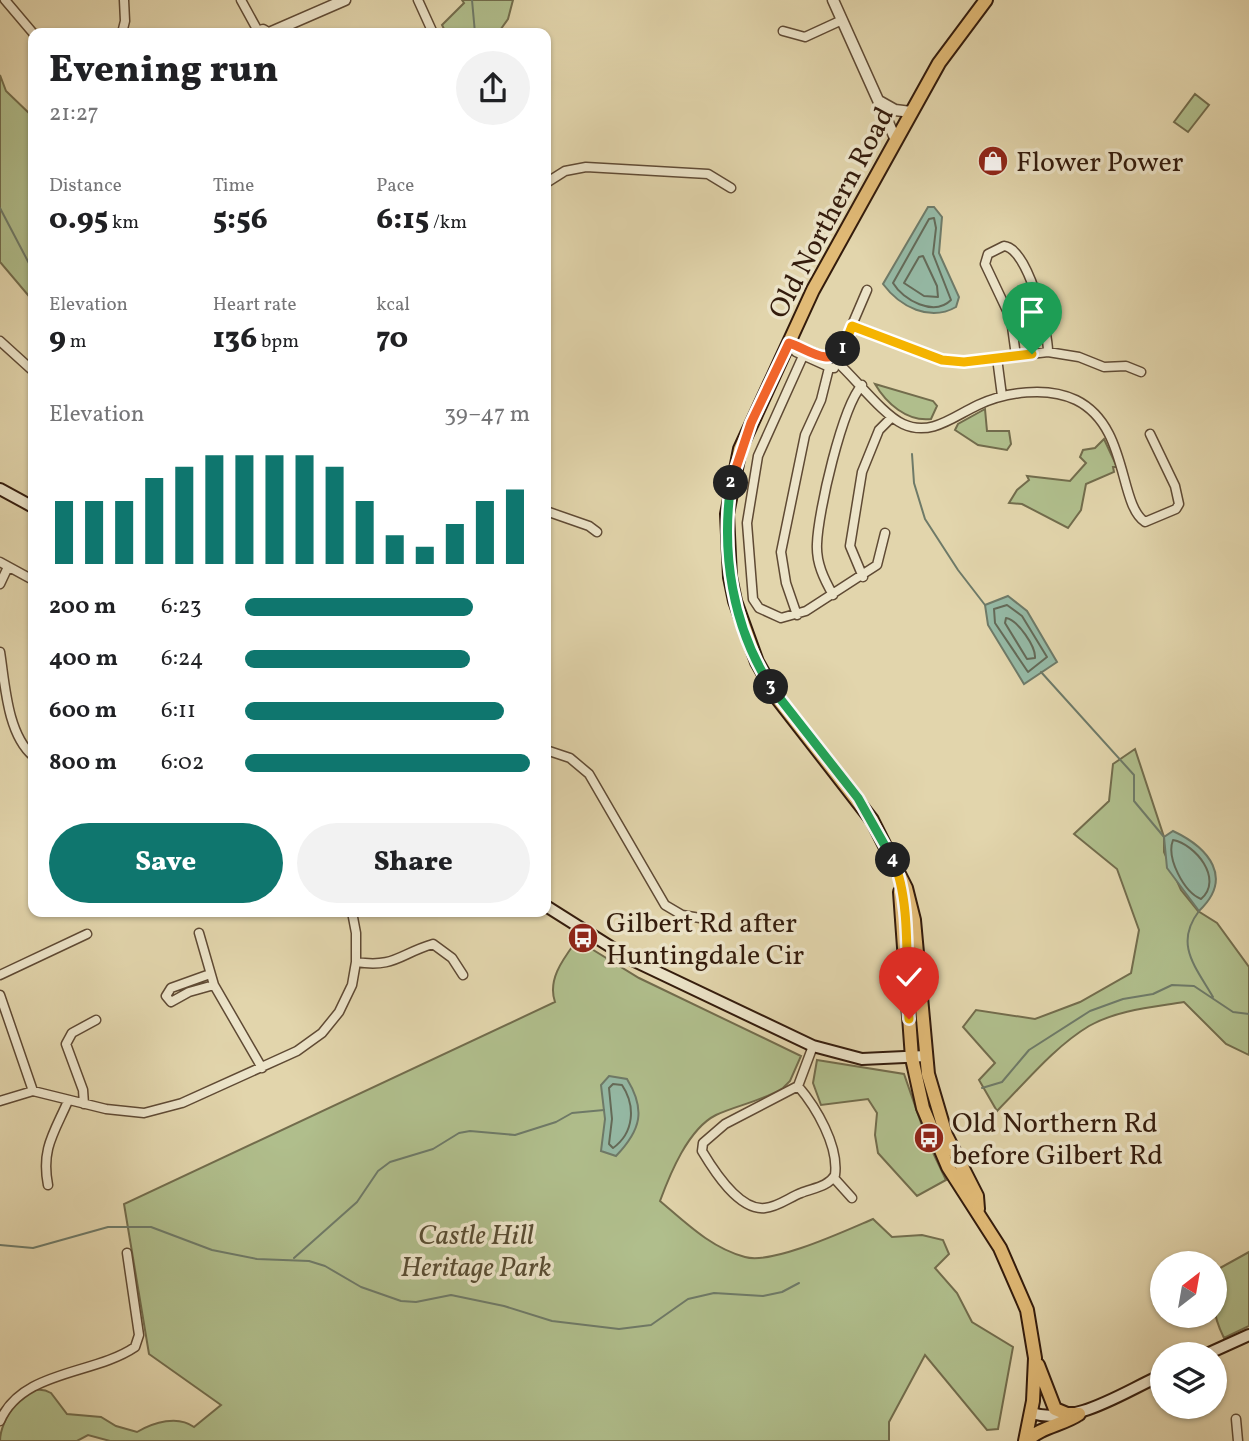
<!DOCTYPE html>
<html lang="en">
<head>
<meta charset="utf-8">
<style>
	body { margin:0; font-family:Vollkorn,serif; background:#f2f2f2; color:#202124; height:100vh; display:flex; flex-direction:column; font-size:26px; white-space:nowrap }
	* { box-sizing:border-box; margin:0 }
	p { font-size:23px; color:#757577 }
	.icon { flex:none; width:38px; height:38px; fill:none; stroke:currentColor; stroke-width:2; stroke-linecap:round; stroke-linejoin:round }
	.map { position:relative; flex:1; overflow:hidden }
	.side { position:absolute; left:28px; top:28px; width:523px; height:889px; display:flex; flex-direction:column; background:#fff; border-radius:14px; box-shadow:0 2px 5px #0004 }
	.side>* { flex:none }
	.needle { width:46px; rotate:31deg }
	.buttons { position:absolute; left:1150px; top:1251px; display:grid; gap:14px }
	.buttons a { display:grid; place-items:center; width:77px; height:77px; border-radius:50%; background:#fff; box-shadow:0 2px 5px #0004; font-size:35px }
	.pin { position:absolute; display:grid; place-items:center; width:60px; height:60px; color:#fff; margin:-72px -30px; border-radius:50% 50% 50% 0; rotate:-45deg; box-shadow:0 0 7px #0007 }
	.pin .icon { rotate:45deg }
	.km { position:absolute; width:35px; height:35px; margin:-18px; border-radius:50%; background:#222; color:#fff; font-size:19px; line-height:35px; text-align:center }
	.round { display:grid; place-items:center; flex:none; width:74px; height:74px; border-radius:37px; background:#f2f2f2 }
	.headline { display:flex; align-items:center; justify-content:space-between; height:119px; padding:0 21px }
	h1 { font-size:38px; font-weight:800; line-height:52px }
	.stats { display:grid; grid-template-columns:repeat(3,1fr); gap:10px; height:119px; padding:7px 21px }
	.stats div { display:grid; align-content:center }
	.stats b { font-size:30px; font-weight:800 }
	.stats small { font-size:19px; font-weight:400 }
	.stats p { font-size:19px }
	.chart { height:196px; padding:14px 21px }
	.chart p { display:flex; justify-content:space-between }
	.chart svg { width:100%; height:126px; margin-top:7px; stroke:#0f766e; stroke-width:6 }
	.cta { display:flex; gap:14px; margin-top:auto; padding:14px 21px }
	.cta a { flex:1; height:80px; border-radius:42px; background:#0f766e; color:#fff; font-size:28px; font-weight:800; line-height:80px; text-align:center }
	.cta a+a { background:#f2f2f2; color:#202124 }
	ul { padding:0 21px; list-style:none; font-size:23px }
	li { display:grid; grid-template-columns:112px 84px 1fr; align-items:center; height:52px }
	li i { height:18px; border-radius:9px; background:#0f766e }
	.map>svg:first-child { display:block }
</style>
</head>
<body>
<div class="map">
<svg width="1249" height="1441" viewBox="0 0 1249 1441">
	<rect width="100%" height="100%" fill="#e2d5ac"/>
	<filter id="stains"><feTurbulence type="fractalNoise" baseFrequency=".00286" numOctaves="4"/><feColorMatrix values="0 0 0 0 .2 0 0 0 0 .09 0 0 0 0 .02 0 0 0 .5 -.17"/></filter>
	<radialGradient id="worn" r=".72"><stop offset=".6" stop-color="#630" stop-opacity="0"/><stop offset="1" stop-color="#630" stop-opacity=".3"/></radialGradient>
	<path fill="#b0be8c" stroke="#726c4c" stroke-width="2" d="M462,0H513L508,19L498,33H446L442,25L464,3Z
		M0,75L6,91L33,117V301L0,262Z
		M1195,94L1209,105L1188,132L1174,122Z
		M875,384L933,401L937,406L931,419C907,422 886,403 875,384Z
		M985,409L987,431H1009L1011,444L1007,450L978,445L955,430L958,424Z
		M1104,439L1117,467H1113L1114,472L1086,484L1081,510L1068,528L1022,504L1009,503L1017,490L1029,480L1027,476L1070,481L1086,463L1080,457L1083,450L1095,448Z
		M1135,749L1164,837V852L1181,890L1198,911L1217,923L1249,967V1055L1226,1044L1184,1002C1154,1007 1117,1010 1089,1026C1054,1047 1025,1083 997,1111L979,1080L995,1063L963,1027L976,1010L1035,1019L1080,1002L1131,973L1139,930L1117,869L1074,834L1109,801L1113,764Z
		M577,940L639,978L801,1056L790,1081L783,1088C762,1101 738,1105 716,1115C688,1129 670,1174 660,1201C686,1223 711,1248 745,1257C772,1265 847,1230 873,1219L892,1237L922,1235L943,1240L949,1254L935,1268L957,1293L972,1322L1013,1347L998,1429L987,1430L925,1355L889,1422V1441H110L88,1435L77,1441H0C0,1420 25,1378 51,1393L67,1414L101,1417L116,1426L137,1432C154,1422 178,1415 194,1427L221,1405L149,1354L124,1204L555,1002C547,979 564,958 577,940Z
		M817,1060L904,1074L927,1140L946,1180L917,1196L878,1153L875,1135L877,1113L868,1099L821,1105L813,1083Z
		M1249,1252V1326L1224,1338C1212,1314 1210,1295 1220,1268Z"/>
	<path fill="#95b9a5" stroke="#6e7a68" stroke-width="2" d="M928,207H934L942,217L939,253L959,297L956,307C930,322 900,307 883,284Z
		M1008,596L1027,611L1057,662L1024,684L988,625L985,605Z
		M1173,831C1209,848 1234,878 1199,911L1167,868L1164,837Z
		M609,1076L627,1079C646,1110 641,1130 616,1156L601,1151L605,1119L601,1085Z"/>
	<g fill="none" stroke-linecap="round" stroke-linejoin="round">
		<path stroke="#646a58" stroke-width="2" d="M934,218L936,228L933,254L951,300C934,317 903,300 893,283L929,219Z
			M923,256L937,286L938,297L924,296L904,283L919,257Z
			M1007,605L1022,616L1047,657L1028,672L995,623L994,609Z
			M1006,618C1018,620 1036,647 1035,658L1027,659L1005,623Z
			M1173,840C1195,844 1224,879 1201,899C1184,892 1166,858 1173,840Z
			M613,1084L622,1085C636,1106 634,1133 613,1148L609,1144L612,1119L609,1088Z"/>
		<path stroke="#6e7a68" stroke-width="2" d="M472,0L475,33
			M0,208L33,271
			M912,454L914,483L925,519L958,570L985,605
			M1041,672L1134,775V801L1164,837
			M1199,911C1174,944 1195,966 1213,997
			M982,1088L1002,1082L1029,1050L1090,1011L1123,999L1153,994L1172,985L1194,986L1233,1012L1249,1014
			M0,1245L33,1248L108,1227H151L212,1250L257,1259L309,1261L325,1266L361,1287L401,1301L416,1302L451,1295L504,1306L552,1321L619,1329L651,1325L688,1299L714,1293L763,1296L782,1292L799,1283
			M294,1258L357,1202L378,1171L390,1162L433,1149L459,1133L470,1131L515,1135L556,1122L572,1113L604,1110"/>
		<g stroke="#5f4a34" stroke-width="11">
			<path id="minor" d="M5,0L33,33
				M241,0L258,31
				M418,0L433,33
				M783,31L805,37L842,20
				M122,33L125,21L124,0
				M546,183L565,171L586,167L708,174L731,188
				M852,325L942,360L964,362L1048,352L1079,357L1104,367L1126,366L1141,372
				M0,341L33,371
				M788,343L796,352L827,366
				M788,343L828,358
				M803,356L758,456L747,523L753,599L759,608L781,618L806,611L877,565L885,533
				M1016,356L1011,319L985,264L988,254L1004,246C1028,248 1048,330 1048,352
				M997,358L1002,396
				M837,360L867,290
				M837,362C855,378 883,415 903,424C931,437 954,416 978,405C1006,392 1047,386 1076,400C1129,426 1118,504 1145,522L1176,509L1179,504L1175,486L1150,434
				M834,368H829L826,361L832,357L837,361
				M546,511L589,526L597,532
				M0,562L33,580
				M863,577L850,546L862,472L879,430L892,417
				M0,584L8,567
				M833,595C824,579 816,563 817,544C818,512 842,407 862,385
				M797,615L786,583L781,552L805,435L821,400L829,368
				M0,652C5,683 7,734 33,756
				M546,750L570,758L589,774L665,905L682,915L700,918
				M199,933L214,985L262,1068
				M356,962C395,968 399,954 433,944L452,958L463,975
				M210,974L171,988L166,996L171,1002L189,992L214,985
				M0,975L87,934
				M0,995L33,1091
				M798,1086C816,1107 839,1146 835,1175C828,1187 813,1188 801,1193C790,1197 778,1207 765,1208C739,1211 714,1171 702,1151L703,1143L725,1124L798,1086L813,1046
				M0,1101L33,1091L106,1109L144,1113L182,1103L297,1051L322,1033L339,1012L352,985L356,962V933L352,912
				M84,1104L83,1090L66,1044L72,1033L96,1020
				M834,1178L852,1198
				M48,1185C41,1149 54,1133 68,1101
				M1236,1419L1238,1441
				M0,1421C22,1370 94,1375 135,1347L139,1335L127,1253"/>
		</g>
		<g stroke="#5f4a34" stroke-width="13">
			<path id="tertiary" d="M833,0L895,138
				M255,33L263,30L268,33
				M269,33L345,0
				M879,101L895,110L911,112"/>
		</g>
		<g stroke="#331b0c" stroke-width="14">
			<path id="secondary" d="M0,489L33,507
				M546,906L630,959L813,1046L862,1059L926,1056
				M1207,1354L1249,1335
				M1031,1413C1076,1426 1121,1393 1162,1375"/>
		</g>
		<g stroke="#331b0c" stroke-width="16">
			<path id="primary" d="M900,892L912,1058L923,1108L948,1167L1000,1248L1027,1310L1035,1358L1033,1401L1025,1441
				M978,1209L977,1196L946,1135L928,1074L914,920L906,888L872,820L778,699L757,662L735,601L730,577L727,514L740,449L813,290L939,63L986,0
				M1038,1365L1055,1409L1067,1414H1079
				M1027,1441C1040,1427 1063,1425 1079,1414"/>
		</g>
		<use href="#minor" stroke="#ece4c9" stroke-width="8"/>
		<use href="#tertiary" stroke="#ece4c9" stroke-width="10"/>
		<use href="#secondary" stroke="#ece4c9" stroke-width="10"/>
		<use href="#primary" stroke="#e1ba76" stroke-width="12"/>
	</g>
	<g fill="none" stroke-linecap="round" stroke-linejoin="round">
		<g stroke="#fff" stroke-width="14">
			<path id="split-1" d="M843,349L852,326L942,360L964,362L1032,354"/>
		</g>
		<g stroke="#fff" stroke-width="14">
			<path id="split-2" d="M731,483L751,423L789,343C806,348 829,368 843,349"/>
		</g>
		<g stroke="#fff" stroke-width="14">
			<path id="split-3" d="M731,483C721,553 732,626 771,687"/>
		</g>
		<g stroke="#fff" stroke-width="14">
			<path id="split-4" d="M771,687L858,798L893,860"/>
		</g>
		<g stroke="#fff" stroke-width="14">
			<path id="split-5" d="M893,860C912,902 905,972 909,1019"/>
		</g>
		<use href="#split-1" stroke="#f5b400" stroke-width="9"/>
		<use href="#split-2" stroke="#f0652b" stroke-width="9"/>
		<use href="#split-3" stroke="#22a559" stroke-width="9"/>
		<use href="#split-4" stroke="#22a559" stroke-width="9"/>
		<use href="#split-5" stroke="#f5b400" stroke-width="9"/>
	</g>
	<defs>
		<g id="shop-disc" transform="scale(1.575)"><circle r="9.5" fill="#8f2418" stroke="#ece4c9"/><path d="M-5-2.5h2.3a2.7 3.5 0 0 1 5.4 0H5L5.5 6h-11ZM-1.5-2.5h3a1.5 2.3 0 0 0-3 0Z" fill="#fff"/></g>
		<g id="bus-disc" transform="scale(1.575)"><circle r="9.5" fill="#8f2418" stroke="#ece4c9"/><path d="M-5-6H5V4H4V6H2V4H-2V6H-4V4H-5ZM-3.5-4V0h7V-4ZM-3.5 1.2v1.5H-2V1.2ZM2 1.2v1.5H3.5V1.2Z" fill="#fff"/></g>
	</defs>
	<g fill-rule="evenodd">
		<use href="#shop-disc" x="993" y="161"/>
		<use href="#bus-disc" x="583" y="938"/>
		<use href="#bus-disc" x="929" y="1138"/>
	</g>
	<g text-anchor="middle" stroke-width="7" stroke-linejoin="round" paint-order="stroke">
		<g font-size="28" fill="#331b0c" stroke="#ece4c9" text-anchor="start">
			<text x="1016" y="171">Flower Power</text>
			<text x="606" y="932">Gilbert Rd after<tspan x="606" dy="32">Huntingdale Cir</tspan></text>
			<text x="952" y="1132">Old Northern Rd<tspan x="952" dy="32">before Gilbert Rd</tspan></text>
		</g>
		<g font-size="28" fill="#331b0c" stroke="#ece4c9">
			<text transform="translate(830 212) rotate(-62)" y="10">Old Northern Road</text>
		</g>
		<g font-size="28" font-style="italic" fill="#584c32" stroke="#ece4c9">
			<text x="476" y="1244">Castle Hill<tspan x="476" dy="32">Heritage Park</tspan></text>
		</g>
	</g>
	<rect width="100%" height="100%" filter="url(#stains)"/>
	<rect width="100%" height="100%" fill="url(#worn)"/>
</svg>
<div class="buttons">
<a><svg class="needle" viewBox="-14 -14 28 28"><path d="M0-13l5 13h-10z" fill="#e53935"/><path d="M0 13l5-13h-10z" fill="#757577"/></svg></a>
<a><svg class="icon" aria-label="layers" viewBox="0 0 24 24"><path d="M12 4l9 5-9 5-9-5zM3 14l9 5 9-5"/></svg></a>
</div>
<div class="pin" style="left:1032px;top:354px;background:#1e9e55"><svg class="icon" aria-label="arrive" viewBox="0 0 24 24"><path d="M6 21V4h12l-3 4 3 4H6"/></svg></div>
<div class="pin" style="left:909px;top:1019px;background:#d93025"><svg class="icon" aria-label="check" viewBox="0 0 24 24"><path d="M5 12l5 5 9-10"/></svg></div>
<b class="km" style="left:843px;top:349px">1</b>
<b class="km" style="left:731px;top:483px">2</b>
<b class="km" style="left:771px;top:687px">3</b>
<b class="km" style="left:893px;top:860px">4</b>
<section class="side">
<div class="headline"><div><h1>Evening run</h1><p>21:27</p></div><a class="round"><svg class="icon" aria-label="share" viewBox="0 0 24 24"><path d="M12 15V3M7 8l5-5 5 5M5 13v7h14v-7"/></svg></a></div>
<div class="stats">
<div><p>Distance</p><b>0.95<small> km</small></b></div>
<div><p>Time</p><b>5:56</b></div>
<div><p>Pace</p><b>6:15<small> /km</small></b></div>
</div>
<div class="stats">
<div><p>Elevation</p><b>9<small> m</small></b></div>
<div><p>Heart rate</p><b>136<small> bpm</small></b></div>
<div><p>kcal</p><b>70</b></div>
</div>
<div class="chart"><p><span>Elevation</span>39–47 m</p>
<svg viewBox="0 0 160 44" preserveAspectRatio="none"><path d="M5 44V22M15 44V22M25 44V22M35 44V14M45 44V10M55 44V6M65 44V6M75 44V6M85 44V6M95 44V10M105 44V22M115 44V34M125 44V38M135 44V30M145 44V22M155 44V18"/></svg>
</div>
<ul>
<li><b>200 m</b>6:23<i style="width:80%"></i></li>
<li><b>400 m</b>6:24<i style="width:79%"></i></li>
<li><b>600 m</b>6:11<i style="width:91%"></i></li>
<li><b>800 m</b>6:02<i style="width:100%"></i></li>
</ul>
<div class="cta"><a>Save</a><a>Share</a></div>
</section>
</div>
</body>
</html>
